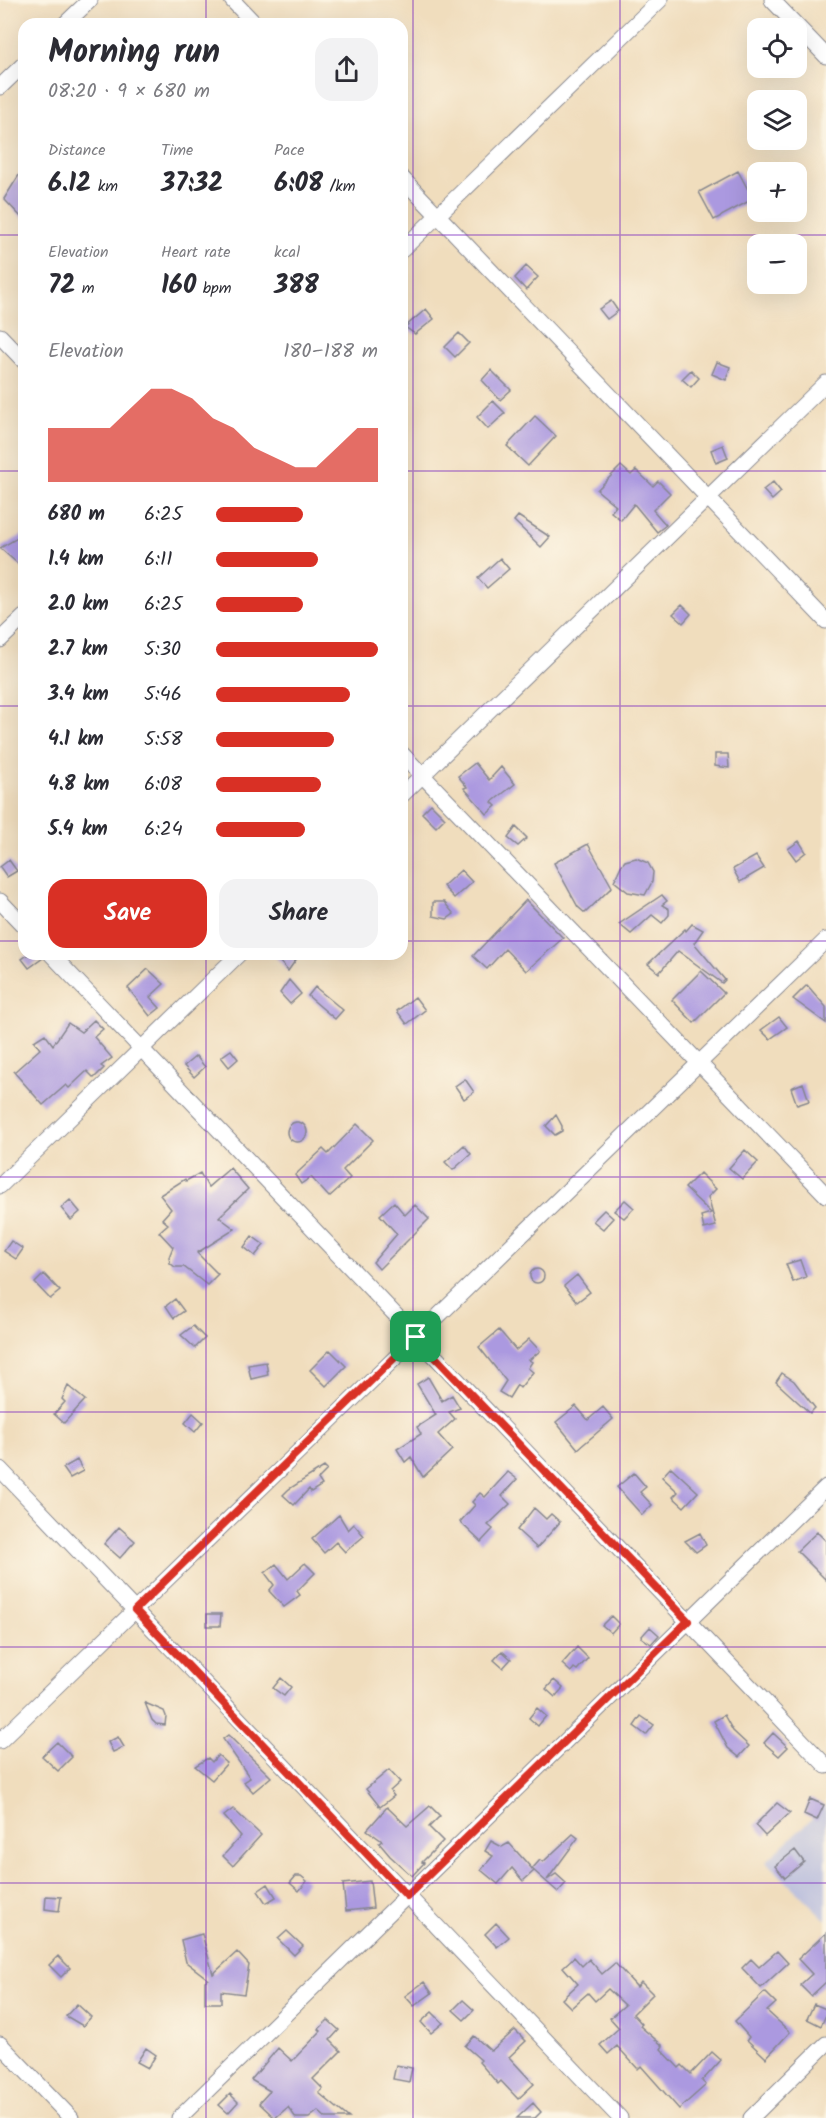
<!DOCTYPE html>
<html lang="en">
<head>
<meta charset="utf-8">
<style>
	body { margin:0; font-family:Kalam,sans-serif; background:#f2f2f3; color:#2b2b33; height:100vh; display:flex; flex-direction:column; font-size:22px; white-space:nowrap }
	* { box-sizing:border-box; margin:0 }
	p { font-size:20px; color:#7c7c81 }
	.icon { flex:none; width:33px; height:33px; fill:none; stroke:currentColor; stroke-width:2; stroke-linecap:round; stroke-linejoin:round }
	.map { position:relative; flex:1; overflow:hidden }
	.details { position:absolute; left:18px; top:18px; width:390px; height:942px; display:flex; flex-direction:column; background:#fff; border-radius:18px; box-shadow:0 6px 24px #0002 }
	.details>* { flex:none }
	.controls { position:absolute; left:747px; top:18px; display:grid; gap:12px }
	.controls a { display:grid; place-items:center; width:60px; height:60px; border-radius:12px; background:#fff; box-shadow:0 6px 24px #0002; font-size:30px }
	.pin { position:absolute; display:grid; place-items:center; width:51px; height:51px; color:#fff; margin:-26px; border-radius:12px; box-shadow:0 3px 9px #0006 }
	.round { display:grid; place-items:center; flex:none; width:63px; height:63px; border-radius:18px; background:#f2f2f3 }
	.headline { display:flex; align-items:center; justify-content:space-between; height:102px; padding:0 30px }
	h1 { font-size:33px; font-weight:700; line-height:45px }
	.metrics { display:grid; grid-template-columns:repeat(3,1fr); gap:9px; height:102px; padding:6px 30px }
	.metrics div { display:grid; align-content:center }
	.metrics b { font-size:26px; font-weight:700 }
	.metrics small { font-size:16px; font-weight:400 }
	.metrics p { font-size:16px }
	.chart { height:168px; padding:12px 30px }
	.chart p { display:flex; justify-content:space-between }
	.chart svg { width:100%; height:108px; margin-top:6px; fill:#d93025; opacity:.7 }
	.button { display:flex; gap:12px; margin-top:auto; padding:12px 30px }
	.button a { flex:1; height:69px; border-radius:18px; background:#d93025; color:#fff; font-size:24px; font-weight:700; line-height:69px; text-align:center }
	.button a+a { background:#f2f2f3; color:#2b2b33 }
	ul { padding:0 30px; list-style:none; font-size:20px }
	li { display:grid; grid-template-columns:96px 72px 1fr; align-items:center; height:45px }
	li i { height:15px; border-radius:8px; background:#d93025 }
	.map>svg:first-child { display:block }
</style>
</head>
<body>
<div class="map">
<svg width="826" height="2118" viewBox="0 0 826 2118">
	<rect width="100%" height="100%" fill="#fcf5e5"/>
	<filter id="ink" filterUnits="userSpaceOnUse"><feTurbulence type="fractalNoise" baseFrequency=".0167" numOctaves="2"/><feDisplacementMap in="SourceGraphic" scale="12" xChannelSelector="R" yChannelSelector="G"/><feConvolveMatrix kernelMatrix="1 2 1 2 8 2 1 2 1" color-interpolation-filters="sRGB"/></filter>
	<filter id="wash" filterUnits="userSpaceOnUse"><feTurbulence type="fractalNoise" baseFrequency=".008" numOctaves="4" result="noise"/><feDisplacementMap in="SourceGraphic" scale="24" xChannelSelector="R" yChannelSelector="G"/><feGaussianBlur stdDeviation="1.35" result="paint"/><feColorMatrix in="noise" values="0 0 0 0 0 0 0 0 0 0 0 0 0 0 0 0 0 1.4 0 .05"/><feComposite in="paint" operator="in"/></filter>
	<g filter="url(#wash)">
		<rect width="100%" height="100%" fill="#f0ddbd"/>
		<path fill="#bfc2dd" d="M826,1805V1920L766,1862Z"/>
		<g id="blocks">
			<path fill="#ab99e0" d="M24,167V220L4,199Z
				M738,171L753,199L714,220L699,192Z
				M526,266L538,277L526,290L515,278Z
				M611,301L618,311L607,319L599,309Z
				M426,309L434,319L415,334L405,327Z
				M459,333L469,343L455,357L445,347Z
				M717,362L730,367L726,380L712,374Z
				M491,370L511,390L500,400L482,380Z
				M691,370L699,378L691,387L682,379Z
				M493,401L505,413L488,429L477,417Z
				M535,416L556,436L528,466L507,446Z
				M723,445L728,458L716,463L711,450Z
				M621,466L631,475L636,470L653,486L658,481L670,493L653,510L666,525L657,532L634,504L621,520L611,512L616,506L597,490Z
				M773,482L781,492L772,500L763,490Z
				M518,516L550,537L541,547L514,521Z
				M24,534V569L0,548Z
				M500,558L509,569L487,588L478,578Z
				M682,605L691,614L683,623L673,614Z
				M715,754H728L729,768L715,766Z
				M475,763L489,780L501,767L515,784L492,802L496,806L487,814L464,788L467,787L458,776Z
				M431,804L445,818L436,827L422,813Z
				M516,827L527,838L518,846L508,838Z
				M799,841L806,852L796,860L788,849Z
				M588,844L612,887L585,913L578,907L554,863Z
				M756,856L764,868L740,882L733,869Z
				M636,858L648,863L653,872L652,882L645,895L628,892L614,881L621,866L625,861Z
				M9,860L17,871L7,877L0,867Z
				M461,870L472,882L454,898L443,886Z
				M662,895L667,901L662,905L669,909V915L662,923L652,915L631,934L619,924Z
				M526,900L563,938L526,971L505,949L487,969L473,956Z
				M433,902H444L454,914L447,919L433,916Z
				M692,924L703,930L694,943L725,980L722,983L678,951L659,973L648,964L685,929L686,931Z
				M29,954H42L43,958L29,968L22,959Z
				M273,954H300L288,971Z
				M148,969L164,984L150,997L160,1008L150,1016L128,988Z
				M701,971L724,993L694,1023L672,1000Z
				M289,980L301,994L290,1004L280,993Z
				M807,985L826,1007V1023L793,999Z
				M315,987L343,1010L335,1019L308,996Z
				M415,997L425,1010L407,1024L397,1011Z
				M779,1017L787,1027L770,1039L761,1030Z
				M94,1020L103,1029L94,1037L112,1058L101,1066L104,1068L94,1078L87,1071L69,1088L66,1085L43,1105L14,1072L40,1049L34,1041L45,1034L53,1045L68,1023L81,1032Z
				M231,1050L238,1059L229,1067L221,1057Z
				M196,1056L205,1067L194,1077L184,1066Z
				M465,1079L474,1092L464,1099L455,1086Z
				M803,1083L809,1101L797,1105L791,1088Z
				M556,1115L562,1126V1131L555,1135L546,1126Z
				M287 1132a10 10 0 1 1 20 0a10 10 0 1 1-20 0Z
				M357,1124L373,1140L343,1170L350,1178L329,1197L311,1177L301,1184L295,1175L323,1149L328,1154Z
				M464,1145L471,1154L453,1170L445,1162Z
				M745,1150L758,1162L742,1179L729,1168Z
				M230,1168L248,1189L219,1217L235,1229L197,1253L218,1274L207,1285L184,1267H175L170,1263L169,1257L173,1247L159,1232L168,1224L162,1219L171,1209L160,1195L185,1179L186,1181L200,1173L208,1187Z
				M700,1173L716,1189L708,1197L716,1226L704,1229L701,1216L711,1213L685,1188Z
				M70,1200L80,1212L71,1220L61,1208Z
				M625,1200L634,1208L624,1218L614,1211Z
				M394,1202L405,1215L415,1205L429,1219L379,1269L373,1262L397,1234L380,1215Z
				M604,1210L613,1218L603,1229L593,1221Z
				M252,1236L264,1245L255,1256L244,1247Z
				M11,1241L23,1249L16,1259L4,1251Z
				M800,1260L806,1277L793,1282L786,1264Z
				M530 1276a7 7 0 1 1 14 0a7 7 0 1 1-14 0Z
				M44,1274L60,1291L50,1299L35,1283Z
				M577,1275L590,1292L577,1302L564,1286Z
				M175,1299L184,1311L174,1318L166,1306Z
				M193,1326L205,1338L195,1348L181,1335Z
				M499,1330L516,1350L529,1339L540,1351L529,1360L532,1362L528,1368L533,1372L520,1388L517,1385L509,1398L499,1392L506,1381L479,1347Z
				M330,1350L346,1366L326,1386L310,1370Z
				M266,1362L268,1375L251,1379L248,1365Z
				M782,1373L794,1381L815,1408L810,1413L776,1382Z
				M428,1377L442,1401L452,1395L460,1408L449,1412L455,1419L438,1434L452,1450L423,1477L411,1457L405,1462L397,1449L421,1434L417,1427L436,1415L417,1384Z
				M68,1386L85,1400L64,1423L54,1414L65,1402L62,1399Z
				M576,1406L588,1420L603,1407L613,1419L578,1449L556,1422Z
				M193,1413L203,1422L195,1432L185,1423Z
				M77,1460L83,1471L70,1478L63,1468Z
				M324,1467L327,1470L318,1479L322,1485L311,1492L309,1489L294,1505L283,1495L289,1489Z
				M671,1467L698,1492L684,1507L673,1497L678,1492L662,1477Z
				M508,1472L517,1479L502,1496L510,1504L488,1525L493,1529L481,1542L460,1522L475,1505L472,1502L480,1493L485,1497Z
				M634,1473L646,1487L640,1492L652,1505L642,1515L617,1487Z
				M534,1508L546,1519L551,1514L560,1522L537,1548L517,1530Z
				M339,1515L348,1530L354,1524L364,1536L345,1552L336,1542L324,1553L312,1539Z
				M119,1527L135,1541L120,1558L104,1544Z
				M817,1532L826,1541V1580L797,1551Z
				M700,1533L706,1545L696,1552L685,1541Z
				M305,1563L315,1573L297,1591L300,1595L284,1607L269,1591L274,1585L265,1573L276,1564L288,1579Z
				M207,1614H221L220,1626H207Z
				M611,1616L619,1624L611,1633L602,1625Z
				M650,1627L659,1635L651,1644L641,1637Z
				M577,1647L588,1658L577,1670L574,1668L571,1672L562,1664Z
				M502,1651L511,1659L503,1668L494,1660Z
				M281,1678L291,1687L284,1696L273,1688Z
				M554,1680L563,1688L555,1697L546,1689Z
				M145,1703L164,1711L166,1716L165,1725L156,1724L152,1720Z
				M537,1708L546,1716L538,1726L529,1718Z
				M724,1715L733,1731L749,1746L739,1757L728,1748L714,1721Z
				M641,1716L654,1725L646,1735L634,1726Z
				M773,1733L788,1747L779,1756L764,1743Z
				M228,1735L271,1777L253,1792L244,1782L250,1778L223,1739Z
				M118,1737L124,1747L113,1752L108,1742Z
				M57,1742L72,1757L58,1771L42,1756Z
				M218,1755L227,1763L212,1780L195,1766L208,1758L212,1762Z
				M389,1770L400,1782L390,1791L394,1796L380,1807L366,1789Z
				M810,1799L824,1805L817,1820L804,1814Z
				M777,1803L790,1813L765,1836L755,1825Z
				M430,1806L440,1816L429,1827L443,1841L422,1862L424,1863L412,1876L390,1856L379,1843L382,1841L367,1830L387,1807L407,1826Z
				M233,1809L261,1835L233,1866L223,1856L241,1836L224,1816Z
				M573,1834L578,1838L547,1880L556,1874L566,1883L558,1892L532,1869L540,1860L543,1862Z
				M491,1841L502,1847L509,1843L534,1871L523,1881L512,1868L498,1884L481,1870L493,1856L485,1851Z
				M795,1850L804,1862L785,1878L775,1866Z
				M296,1876H301L307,1881L299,1891L290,1883Z
				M370,1881L373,1908L346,1911L343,1884Z
				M268,1884L276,1897L266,1903L258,1891Z
				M46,1896L61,1897L59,1911L45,1909Z
				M496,1923L509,1937L497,1947L485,1934Z
				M287,1931L303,1946L294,1955L278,1939Z
				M826,1933V1982L811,1996L800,1985L812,1974L798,1959Z
				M202,1934L213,1974L237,1952L249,1965L244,1994L221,1991V2003H205V1981L208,1979L186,1962L181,1940Z
				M777,1951L788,1963L761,1988L742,1968L751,1959L759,1967Z
				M58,1956L70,1968L61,1977L49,1965Z
				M574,1957L582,1966L589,1959L602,1974L615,1963L637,1987L641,1982L653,1994L633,2014L642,2024L640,2026L663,2046L661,2049L679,2068L682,2065L691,2074L712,2052L721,2060L702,2081L706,2085L679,2109L641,2066L638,2069L617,2046L608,2054L600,2045L619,2028L610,2018L625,2005L608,1989L595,2001L588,1993L571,2008L562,1999L578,1984L563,1967Z
				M424,1982L432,1993L414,2006L405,1996Z
				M765,1992L776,2003L767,2011L790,2032L766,2058L747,2040L749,2037L735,2021Z
				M463,2000L474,2010L464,2020L453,2010Z
				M77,2004L91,2017L83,2026L66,2016Z
				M814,2004L826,2009V2015L821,2026L807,2019Z
				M432,2012L443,2023L431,2033L421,2022Z
				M328,2020L339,2030L330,2040L341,2051L313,2079L323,2089L319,2093L349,2118H326L318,2111L309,2118H296L288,2107L275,2118L259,2103L270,2091L251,2080L278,2048L292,2061L321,2031L319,2029Z
				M515,2030L526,2041L509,2057L534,2084L518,2099L501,2081L498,2084L479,2062L481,2060L465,2046L474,2036L491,2051Z
				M146,2048L156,2055L148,2068L137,2062Z
				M396,2065L412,2068L409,2082L393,2079Z
				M230,2094L238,2102L228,2113L219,2105Z
				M533,2103L541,2112L535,2118H517Z"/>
		</g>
	</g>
	<g filter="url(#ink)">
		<use href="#blocks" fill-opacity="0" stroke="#86868e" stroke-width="1.5"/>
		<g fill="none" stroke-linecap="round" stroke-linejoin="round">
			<g stroke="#86868e" stroke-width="17">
				<path id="street" d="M232,0L255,24
					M772,0L826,56
					M65,24L90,0
					M0,87L24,64
					M402,178L826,621
					M402,250L660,0
					M0,336L24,361
					M0,640L24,617
					M402,754L826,1195
					M402,795L826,383
					M0,901L24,926
					M51,954L826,1766
					M0,1186L239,954
					M0,1469L620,2118
					M0,1741L826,940
					M0,2044L71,2118
					M179,2118L826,1487
					M751,2118L826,2044"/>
			</g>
			<use href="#street" stroke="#fff" stroke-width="15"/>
		</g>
	</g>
	<g fill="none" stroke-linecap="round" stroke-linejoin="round" filter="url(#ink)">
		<g stroke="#fff" stroke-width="12">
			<path id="route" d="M416,1337L688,1621L407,1896L135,1610Z"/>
		</g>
		<use href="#route" stroke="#d93025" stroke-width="8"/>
	</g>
	<path fill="none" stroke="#7b2cbf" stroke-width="1.5" stroke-opacity="0.55" d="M206,0V24M413,0V2118M620,0V2118M0,235H24M402,235H826M0,471H24M402,471H826M0,706H24M402,706H826M0,941H24M402,941H826M206,954V2118M0,1177H826M0,1412H826M0,1647H826M0,1883H826"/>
</svg>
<div class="controls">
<a><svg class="icon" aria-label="locate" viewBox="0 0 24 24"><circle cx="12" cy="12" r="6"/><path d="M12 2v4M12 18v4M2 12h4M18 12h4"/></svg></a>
<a><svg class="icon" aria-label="layers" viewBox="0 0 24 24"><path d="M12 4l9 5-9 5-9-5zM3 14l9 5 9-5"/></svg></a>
<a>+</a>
<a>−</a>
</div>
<div class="pin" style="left:416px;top:1337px;background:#1e9e55"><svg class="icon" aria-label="arrive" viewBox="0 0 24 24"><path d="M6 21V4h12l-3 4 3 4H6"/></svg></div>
<section class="details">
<div class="headline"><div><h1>Morning run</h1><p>08:20 · 9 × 680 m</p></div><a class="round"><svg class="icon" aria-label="share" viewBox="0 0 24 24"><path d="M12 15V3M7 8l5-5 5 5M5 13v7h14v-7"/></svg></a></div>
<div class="metrics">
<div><p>Distance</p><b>6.12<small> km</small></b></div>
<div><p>Time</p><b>37:32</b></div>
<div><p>Pace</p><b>6:08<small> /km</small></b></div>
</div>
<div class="metrics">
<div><p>Elevation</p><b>72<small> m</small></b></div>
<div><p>Heart rate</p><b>160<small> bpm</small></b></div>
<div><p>kcal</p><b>388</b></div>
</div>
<div class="chart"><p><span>Elevation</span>180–188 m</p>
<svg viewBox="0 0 160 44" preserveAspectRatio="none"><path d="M0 44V22L10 22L20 22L30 22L40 14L50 6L60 6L70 10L80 18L90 22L100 30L110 34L120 38L130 38L140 30L150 22L160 22V44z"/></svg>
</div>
<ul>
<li><b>680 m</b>6:25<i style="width:54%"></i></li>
<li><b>1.4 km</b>6:11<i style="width:63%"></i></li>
<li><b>2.0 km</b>6:25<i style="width:54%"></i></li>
<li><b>2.7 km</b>5:30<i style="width:100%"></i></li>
<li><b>3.4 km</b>5:46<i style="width:83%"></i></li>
<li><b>4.1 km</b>5:58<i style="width:73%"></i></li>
<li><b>4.8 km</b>6:08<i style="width:65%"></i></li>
<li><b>5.4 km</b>6:24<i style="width:55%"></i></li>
</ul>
<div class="button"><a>Save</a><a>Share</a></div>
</section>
</div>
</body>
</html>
